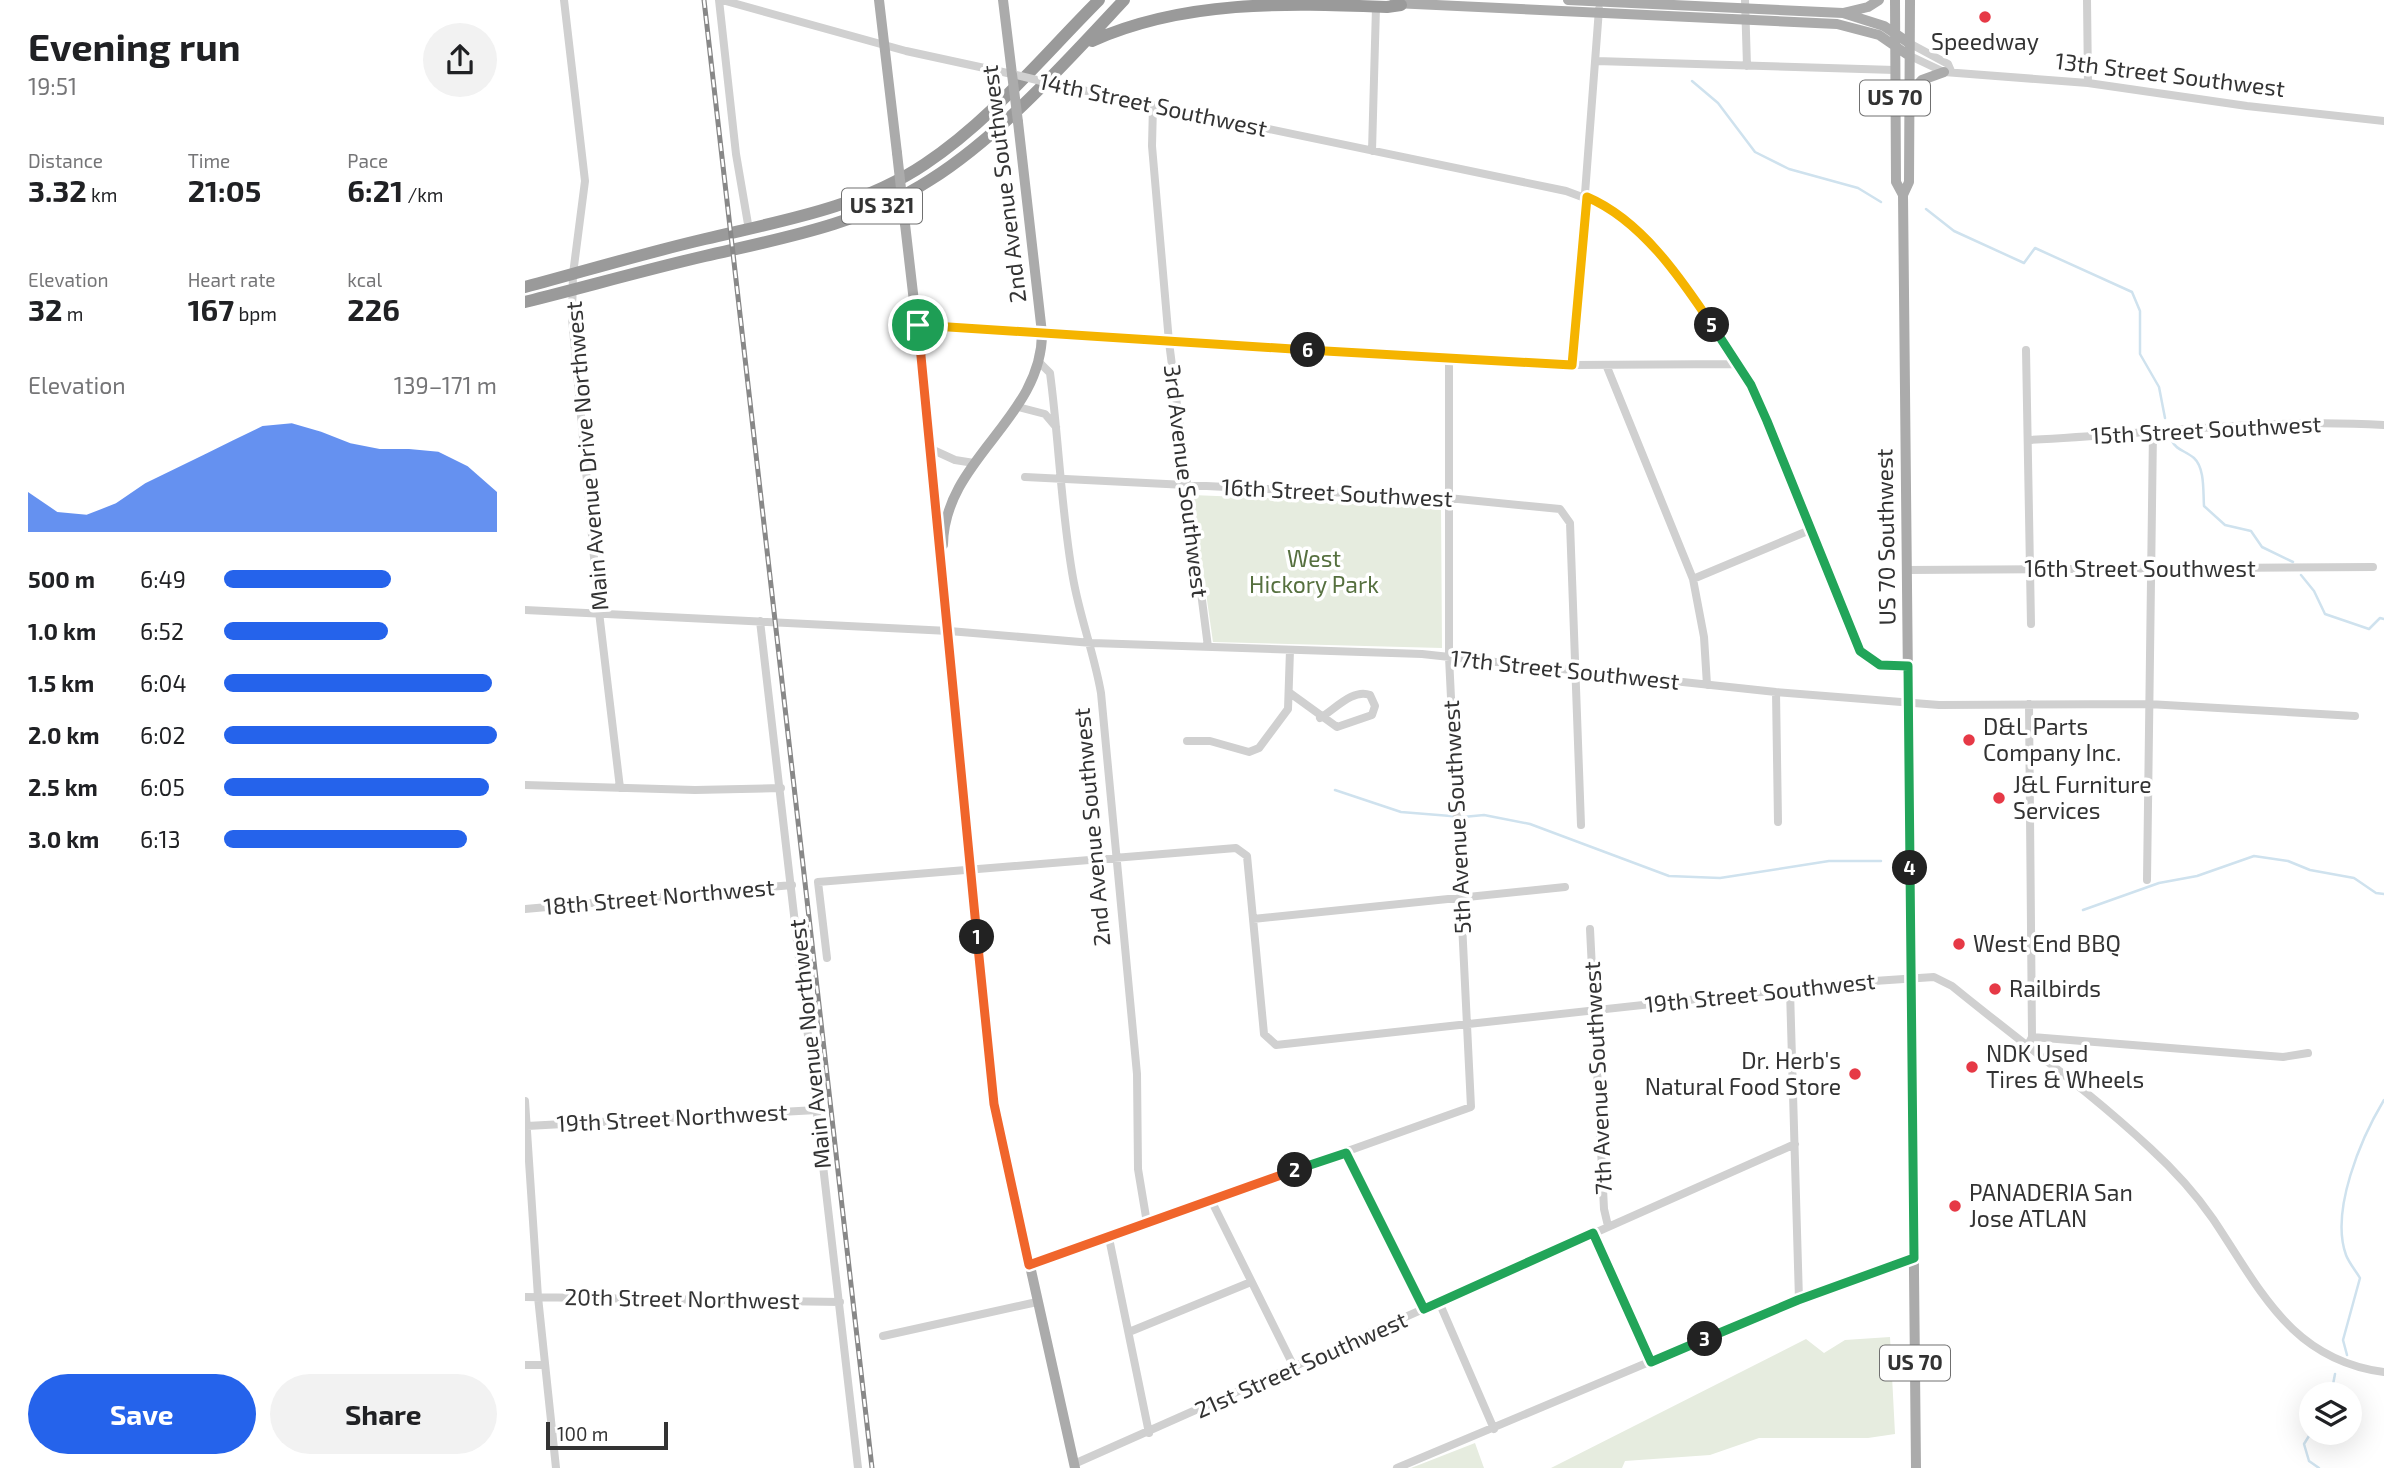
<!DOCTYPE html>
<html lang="en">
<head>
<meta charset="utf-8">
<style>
	body { margin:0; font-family:"Exo 2",sans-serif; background:#f2f2f2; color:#202124; height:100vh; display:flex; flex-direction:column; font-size:26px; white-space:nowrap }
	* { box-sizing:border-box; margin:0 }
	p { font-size:23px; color:#757577 }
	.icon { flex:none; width:38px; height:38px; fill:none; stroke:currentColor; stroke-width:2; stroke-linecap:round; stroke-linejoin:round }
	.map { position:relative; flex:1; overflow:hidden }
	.sheet { display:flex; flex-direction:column; background:#fff; width:525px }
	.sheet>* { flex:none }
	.buttons { position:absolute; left:1774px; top:1382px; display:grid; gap:14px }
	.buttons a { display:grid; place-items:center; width:63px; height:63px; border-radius:50%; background:#fff; box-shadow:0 7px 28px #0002; font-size:35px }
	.scale { position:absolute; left:21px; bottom:18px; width:122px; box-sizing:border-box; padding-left:7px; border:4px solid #333; border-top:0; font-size:19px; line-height:24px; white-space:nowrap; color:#333; -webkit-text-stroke:5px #fff; paint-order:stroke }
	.pin { position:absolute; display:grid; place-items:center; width:60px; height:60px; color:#fff; margin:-30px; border:4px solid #fff; border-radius:50%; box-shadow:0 2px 7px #0007 }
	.km { position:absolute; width:35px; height:35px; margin:-18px; border-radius:50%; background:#222; color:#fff; font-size:19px; line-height:35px; text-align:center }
	.round { display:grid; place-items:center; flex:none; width:74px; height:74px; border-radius:37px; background:#f2f2f2 }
	.overview { display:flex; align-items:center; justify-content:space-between; height:119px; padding:0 28px }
	h1 { font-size:38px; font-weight:700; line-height:52px }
	.stats { display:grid; grid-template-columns:repeat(3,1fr); gap:10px; height:119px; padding:7px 28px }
	.stats div { display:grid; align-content:center }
	.stats b { font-size:30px; font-weight:700 }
	.stats small { font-size:19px; font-weight:400 }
	.stats p { font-size:19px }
	.chart { height:196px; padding:14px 28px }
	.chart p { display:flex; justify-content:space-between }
	.chart svg { width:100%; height:126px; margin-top:7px; fill:#2563eb; opacity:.7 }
	.button { display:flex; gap:14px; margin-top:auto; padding:14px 28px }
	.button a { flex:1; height:80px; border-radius:42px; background:#2563eb; color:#fff; font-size:28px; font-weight:700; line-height:80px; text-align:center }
	.button a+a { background:#f2f2f2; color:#202124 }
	ul { padding:0 28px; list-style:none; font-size:23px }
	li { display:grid; grid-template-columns:112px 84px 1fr; align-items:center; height:52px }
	li i { height:18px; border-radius:9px; background:#2563eb }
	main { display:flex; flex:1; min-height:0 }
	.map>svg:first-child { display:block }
</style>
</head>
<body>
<main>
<section class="sheet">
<div class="overview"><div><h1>Evening run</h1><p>19:51</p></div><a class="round"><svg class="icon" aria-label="share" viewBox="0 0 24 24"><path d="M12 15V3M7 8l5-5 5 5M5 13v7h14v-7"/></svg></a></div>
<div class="stats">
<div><p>Distance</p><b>3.32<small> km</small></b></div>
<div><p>Time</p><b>21:05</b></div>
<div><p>Pace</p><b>6:21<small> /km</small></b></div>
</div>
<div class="stats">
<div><p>Elevation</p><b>32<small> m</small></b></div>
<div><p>Heart rate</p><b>167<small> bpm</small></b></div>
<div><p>kcal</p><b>226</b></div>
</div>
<div class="chart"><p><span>Elevation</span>139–171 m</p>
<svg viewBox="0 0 160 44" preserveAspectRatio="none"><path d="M0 44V30L10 37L20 38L30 34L40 27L50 22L60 17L70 12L80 7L90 6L100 9L110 13L120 15L130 15L140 16L150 21L160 30V44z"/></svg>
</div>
<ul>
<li><b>500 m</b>6:49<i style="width:61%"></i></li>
<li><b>1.0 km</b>6:52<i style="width:60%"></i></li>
<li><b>1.5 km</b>6:04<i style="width:98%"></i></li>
<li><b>2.0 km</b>6:02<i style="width:100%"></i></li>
<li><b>2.5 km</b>6:05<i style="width:97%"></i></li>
<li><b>3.0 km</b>6:13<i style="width:89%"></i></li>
</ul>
<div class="button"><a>Save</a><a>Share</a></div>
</section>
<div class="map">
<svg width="1859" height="1468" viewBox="0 0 1859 1468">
	<rect width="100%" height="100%" fill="#fff"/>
	<path fill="#e6ecdf" d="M667,495L916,505L917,648L688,642Z
		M1365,1337L1370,1434L1343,1438H1234L1185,1455L1100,1461L1097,1468H1026L1281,1339L1299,1353L1320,1340Z
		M950,1443L959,1468H886Z"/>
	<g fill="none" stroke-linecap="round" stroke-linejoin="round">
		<path stroke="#cfe2ee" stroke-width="2.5" d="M1167,81L1193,103L1230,152L1264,169L1333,188L1356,202
			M1401,209L1429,231L1499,263L1510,248L1607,292L1615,311V354L1634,387L1640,418
			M1647,441C1651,450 1661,451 1669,458C1680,468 1678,492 1679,506L1700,525L1726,531L1737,547L1768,562
			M1776,575L1789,591L1800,614L1844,629L1855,618L1859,619
			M810,790L876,812L938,817L959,815L1005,824L1144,876L1195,878L1304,861H1356
			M1558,910L1634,883L1672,876L1729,856L1763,861L1785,870L1829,878L1851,893L1859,894
			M1822,1355L1818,1340L1835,1278C1831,1271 1824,1263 1821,1255C1805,1211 1836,1138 1859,1100
			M1806,1395L1810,1374
			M1787,1431L1779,1444L1784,1461L1794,1468"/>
		<path stroke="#d0d0d0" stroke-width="8" d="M39,0L60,181L48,274L47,318L74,612L95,788
			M194,0L211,154L224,230
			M197,0L381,51L487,74
			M1220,0L1222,66
			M1562,0L1563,83
			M1384,43L1423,64L1426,71
			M1383,55L1419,72L1563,83L1722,106L1859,121
			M1071,61L1370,70
			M528,84L1041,191L1076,204L1107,226L1133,254L1185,322L1226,385L1242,421L1335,651L1355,665L1383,666
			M628,105L627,146L644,342L683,647
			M847,151L851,7
			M393,325L1047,365L1212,364
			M1501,350L1506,624
			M515,363L525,373C534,441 536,510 548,578C555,618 569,653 576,693L612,1074L613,1169L622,1223
			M1047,365L1074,9
			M1082,367L1168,579L1179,637L1182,685
			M493,407L520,414L531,427
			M1503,440C1622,434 1739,418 1859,425
			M406,449L430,460L449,463
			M500,477L923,498L1035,509L1045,523L1056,825
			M1382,570L1848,567
			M1168,579L1285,530
			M0,610L424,631L567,643L897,654L1251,692L1414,705L1623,704L1830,716
			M235,621L333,1468
			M1251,692L1253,822
			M765,693L812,727L847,715L850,706L845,695C828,688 809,710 795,718
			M662,741H685L724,752L734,748L763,709L765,650
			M0,785L170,790L256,788
			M1622,880L1628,431
			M0,909L267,885
			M728,919L1040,887
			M1065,929L1079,1209L1083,1226
			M302,958L293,882L711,848L722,856L739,1034L751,1045L1319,983L1409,977L1427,986C1493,1040 1563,1090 1625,1148C1648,1169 1670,1193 1688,1219C1735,1289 1766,1360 1859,1372
			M1265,990L1274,1300
			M1507,1037L1758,1057L1783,1053
			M1502,1047L1507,1037L1504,704
			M0,1101L13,1297L31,1468
			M2,1126L292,1110
			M821,1153L899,1309
			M686,1200L769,1367
			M1068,1233L1126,1362
			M584,1238L624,1433
			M504,1265L946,1107L924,657V359
			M0,1297L315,1302
			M914,1302L969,1429
			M604,1332L726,1282
			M358,1336L512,1302
			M0,1365H20
			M549,1464L1270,1144
			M872,1468L1255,1307L1389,1258"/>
		<path stroke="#ababab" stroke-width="10" d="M354,0L372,153
			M478,0L487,74
			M1043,0L1318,13L1359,26L1384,43
			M1370,0L1371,182L1378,195
			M1385,0L1384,182L1378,195L1391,1468
			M869,3L1312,24L1354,35L1383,55
			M1318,13L1343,7L1354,0
			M1384,94L1397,80L1419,72
			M380,224L406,449L469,1104L550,1468
			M418,545C419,459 517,419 517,333L493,122"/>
		<path stroke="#9a9a9a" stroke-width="12" d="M567,41C659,0 759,3 862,7L876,5
			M0,287C60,271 120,253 180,239C255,221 335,208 400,164C466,120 518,56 574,0
			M0,302C60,287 120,270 180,256C258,238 337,224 405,180C475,136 542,61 599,0"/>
		<g stroke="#888" stroke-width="5">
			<path id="rail" d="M179,0L347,1468"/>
		</g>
		<use href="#rail" stroke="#fff" stroke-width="2.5" stroke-dasharray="8" stroke-linecap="butt"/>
		<path stroke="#d0d0d0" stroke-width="8" d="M487,74L528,84"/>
		<path stroke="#ababab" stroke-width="10" d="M487,74L493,122
			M372,153L380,224"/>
	</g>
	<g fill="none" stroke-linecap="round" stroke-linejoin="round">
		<g stroke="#fff" stroke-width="14">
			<path id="split-1" d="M393,325L452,937"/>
		</g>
		<g stroke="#fff" stroke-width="14">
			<path id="split-2" d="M452,937L469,1104L504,1265L770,1170"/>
		</g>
		<g stroke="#fff" stroke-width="14">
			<path id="split-3" d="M770,1170L821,1153L899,1309L1068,1233L1126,1362L1180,1339"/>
		</g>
		<g stroke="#fff" stroke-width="14">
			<path id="split-4" d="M1180,1339L1273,1300L1389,1258L1385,868"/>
		</g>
		<g stroke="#fff" stroke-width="14">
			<path id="split-5" d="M1187,325L1226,385L1242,421L1335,651L1355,665L1383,666L1385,868"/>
		</g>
		<g stroke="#fff" stroke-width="14">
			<path id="split-6" d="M783,350L1047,365L1062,197C1116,220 1155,277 1187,325"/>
		</g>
		<g stroke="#fff" stroke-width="14">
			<path id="split-7" d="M393,325L783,350"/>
		</g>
		<use href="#split-1" stroke="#f0652b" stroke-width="9"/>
		<use href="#split-2" stroke="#f0652b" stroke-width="9"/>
		<use href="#split-3" stroke="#22a559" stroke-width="9"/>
		<use href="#split-4" stroke="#22a559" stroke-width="9"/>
		<use href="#split-5" stroke="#22a559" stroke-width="9"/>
		<use href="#split-6" stroke="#f5b400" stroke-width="9"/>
		<use href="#split-7" stroke="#f5b400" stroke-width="9"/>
	</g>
	<g fill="#e63946" stroke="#fff" stroke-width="2.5">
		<circle cx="1460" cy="17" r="7"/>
		<circle cx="1444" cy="740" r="7"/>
		<circle cx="1474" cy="798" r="7"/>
		<circle cx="1434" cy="944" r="7"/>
		<circle cx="1470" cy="989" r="7"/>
		<circle cx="1447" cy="1067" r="7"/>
		<circle cx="1330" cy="1074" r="7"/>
		<circle cx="1430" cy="1206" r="7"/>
	</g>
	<g text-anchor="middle" stroke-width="7" stroke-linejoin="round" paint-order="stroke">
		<g fill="#fff" stroke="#707070" stroke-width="2">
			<rect x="1335" y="80.5" width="70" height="35" rx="5"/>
			<rect x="317" y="188.5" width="80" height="35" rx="5"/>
			<rect x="1355" y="1345.5" width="70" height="35" rx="5"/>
		</g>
		<g font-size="21" font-weight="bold" fill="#333">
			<text x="1370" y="105">US 70</text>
			<text x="357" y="213">US 321</text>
			<text x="1390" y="1370">US 70</text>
		</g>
		<g font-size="23" fill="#333" stroke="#fff" text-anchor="start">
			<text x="1460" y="50" text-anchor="middle">Speedway</text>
			<text x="1458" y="735">D&amp;L Parts<tspan x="1458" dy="26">Company Inc.</tspan></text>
			<text x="1488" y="793">J&amp;L Furniture<tspan x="1488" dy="26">Services</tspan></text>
			<text x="1448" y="952">West End BBQ</text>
			<text x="1484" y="997">Railbirds</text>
			<text x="1461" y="1062">NDK Used<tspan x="1461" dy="26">Tires &amp; Wheels</tspan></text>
			<text x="1316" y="1069" text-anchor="end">Dr. Herb's<tspan x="1316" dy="26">Natural Food Store</tspan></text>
			<text x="1444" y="1201">PANADERIA San<tspan x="1444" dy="26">Jose ATLAN</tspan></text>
		</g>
		<g font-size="23" fill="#333" stroke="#fff">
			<text transform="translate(1645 75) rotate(7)" y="8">13th Street Southwest</text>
			<text transform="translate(628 105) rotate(12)" y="8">14th Street Southwest</text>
			<text transform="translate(479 184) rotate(-97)" y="8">2nd Avenue Southwest</text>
			<text transform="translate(1681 430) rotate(-3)" y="8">15th Street Southwest</text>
			<text transform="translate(62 456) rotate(-95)" y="8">Main Avenue Drive Northwest</text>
			<text transform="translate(661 481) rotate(83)" y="8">3rd Avenue Southwest</text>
			<text transform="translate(812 493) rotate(3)" y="8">16th Street Southwest</text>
			<text transform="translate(1361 537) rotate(-91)" y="8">US 70 Southwest</text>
			<text x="1615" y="577">16th Street Southwest</text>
			<text transform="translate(1040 670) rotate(6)" y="8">17th Street Southwest</text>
			<text transform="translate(932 817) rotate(-93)" y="8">5th Avenue Southwest</text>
			<text transform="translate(567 827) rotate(-95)" y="8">2nd Avenue Southwest</text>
			<text transform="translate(134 897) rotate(-5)" y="8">18th Street Northwest</text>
			<text transform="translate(1235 993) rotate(-6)" y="8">19th Street Southwest</text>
			<text transform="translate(285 1044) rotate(-96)" y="8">Main Avenue Northwest</text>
			<text transform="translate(1073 1078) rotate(-93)" y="8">7th Avenue Southwest</text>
			<text transform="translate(147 1118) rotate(-3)" y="8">19th Street Northwest</text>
			<text transform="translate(157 1299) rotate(1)" y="8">20th Street Northwest</text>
			<text transform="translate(776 1365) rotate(-24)" y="8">21st Street Southwest</text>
		</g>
		<g font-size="23" fill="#56703f" stroke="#fff">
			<text x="789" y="567">West<tspan x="789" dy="26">Hickory Park</tspan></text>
		</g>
	</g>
</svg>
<div class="buttons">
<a><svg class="icon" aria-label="layers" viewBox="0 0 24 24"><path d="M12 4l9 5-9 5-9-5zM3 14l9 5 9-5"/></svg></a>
</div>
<div class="scale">100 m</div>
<div class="pin" style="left:393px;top:325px;background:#1e9e55"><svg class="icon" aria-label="arrive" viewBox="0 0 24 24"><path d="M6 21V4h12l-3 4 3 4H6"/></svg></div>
<b class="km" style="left:452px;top:937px">1</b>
<b class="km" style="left:770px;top:1170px">2</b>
<b class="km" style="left:1180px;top:1339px">3</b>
<b class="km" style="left:1385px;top:868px">4</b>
<b class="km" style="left:1187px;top:325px">5</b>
<b class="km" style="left:783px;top:350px">6</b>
</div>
</main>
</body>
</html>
